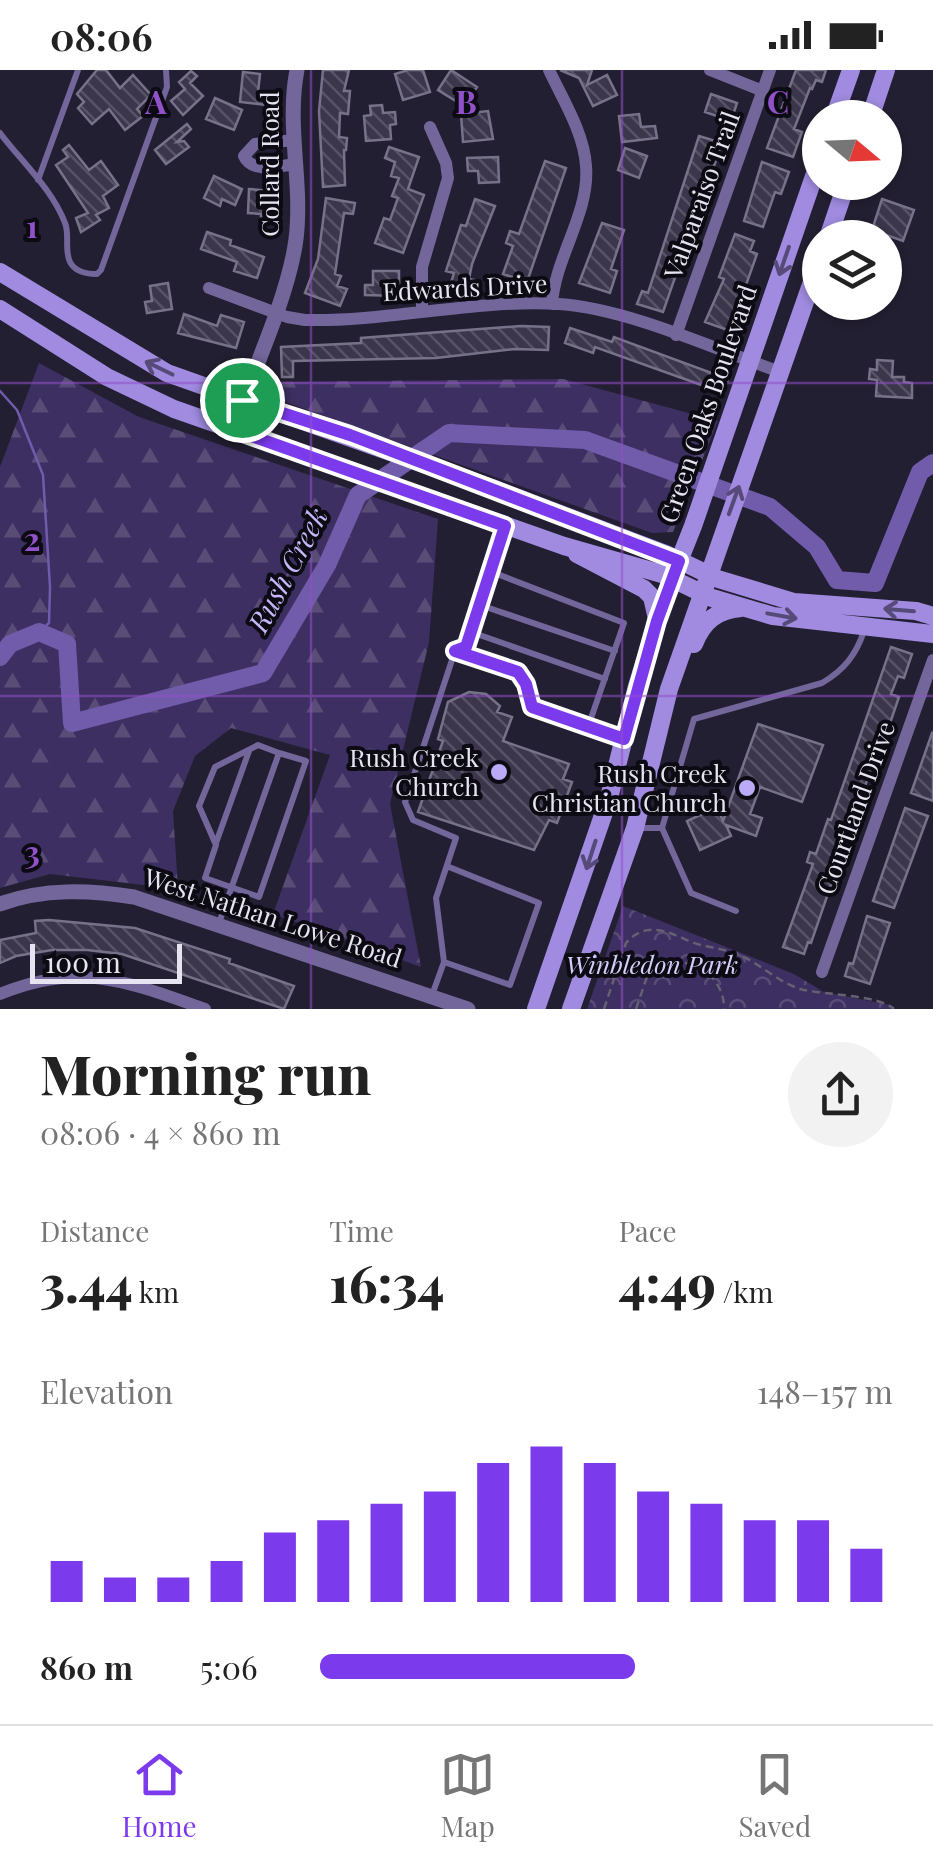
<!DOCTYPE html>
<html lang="en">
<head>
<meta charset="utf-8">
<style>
	body { margin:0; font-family:"Playfair Display",serif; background:#f2f2f2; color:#222; height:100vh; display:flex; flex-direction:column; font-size:38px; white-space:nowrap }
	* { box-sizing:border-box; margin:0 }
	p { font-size:32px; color:#767676 }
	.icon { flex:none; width:55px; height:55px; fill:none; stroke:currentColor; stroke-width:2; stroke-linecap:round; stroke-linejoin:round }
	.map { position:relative; height:939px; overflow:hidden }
	.side { display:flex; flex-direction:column; background:#fff; flex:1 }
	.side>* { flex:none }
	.needle { width:65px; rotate:109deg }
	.buttons { position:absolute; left:802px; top:30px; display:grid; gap:20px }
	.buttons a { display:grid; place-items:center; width:100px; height:100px; border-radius:50%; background:#fff; box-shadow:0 2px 8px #0004; font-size:50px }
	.scale { position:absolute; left:30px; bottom:25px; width:152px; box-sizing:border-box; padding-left:10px; border:5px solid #e7e4f1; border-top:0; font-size:28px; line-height:35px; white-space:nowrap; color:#e7e4f1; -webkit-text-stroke:8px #0c0a12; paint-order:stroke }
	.pin { position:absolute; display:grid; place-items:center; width:85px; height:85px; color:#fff; margin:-42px; border:5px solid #fff; border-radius:50%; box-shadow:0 2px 10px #0007 }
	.round { display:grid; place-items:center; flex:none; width:105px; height:105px; border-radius:52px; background:#f2f2f2 }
	.summary { display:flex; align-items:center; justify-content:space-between; height:170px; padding:0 40px }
	h1 { font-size:55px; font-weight:800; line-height:75px }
	.figures { display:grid; grid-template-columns:repeat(3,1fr); gap:15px; height:170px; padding:10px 40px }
	.figures div { display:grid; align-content:center }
	.figures b { font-size:50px; font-weight:800 }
	.figures small { font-size:28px; font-weight:400 }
	.figures p { font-size:28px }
	.chart { height:280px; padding:20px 40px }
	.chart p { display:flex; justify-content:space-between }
	.chart svg { width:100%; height:180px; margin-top:10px; stroke:#7c3aed; stroke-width:6 }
	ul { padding:0 40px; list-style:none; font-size:32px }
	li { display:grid; grid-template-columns:160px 120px 1fr; align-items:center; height:75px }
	li i { height:25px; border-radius:12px; background:#7c3aed }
	.status { display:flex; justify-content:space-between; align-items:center; height:70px; padding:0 50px; background:#fff; direction:ltr }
	.status svg { height:28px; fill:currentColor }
	.tabs { display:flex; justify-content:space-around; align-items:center; height:140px; border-top:2px solid #e0e0e0; background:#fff; font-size:28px; color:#767676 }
	.tabs a { display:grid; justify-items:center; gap:5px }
	.tabs .active { color:#7c3aed }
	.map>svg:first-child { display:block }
</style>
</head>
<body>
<div class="status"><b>08:06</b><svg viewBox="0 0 49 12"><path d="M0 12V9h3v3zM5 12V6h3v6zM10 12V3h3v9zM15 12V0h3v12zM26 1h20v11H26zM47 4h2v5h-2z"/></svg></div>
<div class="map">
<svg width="933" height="939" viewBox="0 0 933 939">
	<defs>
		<pattern id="forest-firs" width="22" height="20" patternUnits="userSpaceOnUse" patternTransform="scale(2.5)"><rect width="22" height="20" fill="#3d2f61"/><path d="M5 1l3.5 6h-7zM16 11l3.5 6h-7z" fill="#594d78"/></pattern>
		<pattern id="park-crowns" width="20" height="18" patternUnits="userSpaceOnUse" patternTransform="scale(2.5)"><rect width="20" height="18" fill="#3d2f61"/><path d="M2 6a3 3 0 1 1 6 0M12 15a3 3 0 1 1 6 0" fill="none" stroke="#594d78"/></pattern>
		<pattern id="building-back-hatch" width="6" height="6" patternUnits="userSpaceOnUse" patternTransform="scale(2.5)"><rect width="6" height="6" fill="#3b364b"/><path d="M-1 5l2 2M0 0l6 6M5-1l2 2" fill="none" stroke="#575365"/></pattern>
	</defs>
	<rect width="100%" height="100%" fill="#231f32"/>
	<path fill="url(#forest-firs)" d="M39,293L139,347L438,449L429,572L390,734L421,897L273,844L330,685L231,658L195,686L173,741L178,819L50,804L0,818V397Z
		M563,309L718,351L673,462L652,463L263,324L264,312Z"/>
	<path fill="url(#park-crowns)" d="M623,836L794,904L824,922L890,935L893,939H587Z"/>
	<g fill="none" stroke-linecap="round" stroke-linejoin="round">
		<path stroke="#715bab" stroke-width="2.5" d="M0,321L17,340L43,405L50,517L49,553L39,562"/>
		<path stroke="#715bab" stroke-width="18" d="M0,587L10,574L39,562L67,574L72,653L263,603L327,495L358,425L449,363L585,370L770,437L817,477L837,510L875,513L920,402L933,393"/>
	</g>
	<path fill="url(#building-back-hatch)" stroke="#777289" stroke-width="2.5" d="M97,0H106L120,18L133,5L151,25L137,39L143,46L125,60L109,39L92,54L78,38L84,32L77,24Z
		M323,0H349L344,21H350L348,44L340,43L339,67L347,68L346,80H344L345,115L323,117L319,41Z
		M408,0H423L430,22L403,30L395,4Z
		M451,0L477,17L464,36L438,20Z
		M560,0H592L587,15L607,5L617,25L593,36L579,8Z
		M796,0H826L822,12L816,10L812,19L810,18L794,59L802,62L793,87L767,78Z
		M191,1L197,6L190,13L203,26L183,45L171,31L185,19L179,12Z
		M243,2L260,4L258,22L268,23L267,35L240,32Z
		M711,24L737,33L731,51L705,42Z
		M215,28L242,40L234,60L206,49Z
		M382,35L383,43L395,42L396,54L390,55L391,69L366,71L364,46L371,45L370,36Z
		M488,41L493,69L463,72L461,44Z
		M639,44L641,57L655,56L657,68L622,72L619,46Z
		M187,54L191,59L177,72L184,71L189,77L166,94L155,80Z
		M699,66L722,73L663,242L637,234L642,221L648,223Z
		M69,75L89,100L101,91L118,115L103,126L109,138L96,145L100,150L81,162L76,148L88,143L56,95L68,87L63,80Z
		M389,77L419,87L408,119L424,125L403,183L375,173L384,148L390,150L398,128L392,126L399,108L391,106L395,92L385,88Z
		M625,78L647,86L639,108L618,100Z
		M498,87L499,112L479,113L478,101H468L467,88Z
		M545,91L566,98L527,212L503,204L513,176L506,173L510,161L519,164Z
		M762,92L789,102L781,124L775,122L763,157L744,151Z
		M214,106L242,119L235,135L222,129L220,136L204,128Z
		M249,119L273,121L272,150L261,149V144L248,143Z
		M326,128L355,133L353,144L344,143L340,170L335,204L341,206L337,216L347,219L340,236L305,223L318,189Z
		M475,129L495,136L472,194L469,209L474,210L470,223L450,216L454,203L446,201L461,155L466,156Z
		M882,129L914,140L903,171L872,160Z
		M602,153L624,160L611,199L617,201L610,223L579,213Z
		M207,162L231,170L230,175L264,187L257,208L234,201L237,192L201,179Z
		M735,164L754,171L750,181L757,184L736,243L739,244L733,262L705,252L724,209L719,207Z
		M373,201H399V226L365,225V215H373Z
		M168,213L172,239L147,243L145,232L152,231L150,216Z
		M184,244L217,256L221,245L244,252L236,278L178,263Z
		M521,256L549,257L548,280L515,279L436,288L293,291V307H282L281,277L361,273V268Z
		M570,258L612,272L614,267L728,309L724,323L595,277L593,283L565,273Z
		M877,290L893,291L892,307H904V312L912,313V328L876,326L877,310L869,309L870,299L877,300Z
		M891,577L912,584L904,608L898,606L891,624L899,627L887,662L884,661L811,873L808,872L804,884L783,877L813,794L807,792L810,782L816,784L828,749L831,750Z
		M469,622L486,624L500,636L497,642L512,647L503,671L569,694L563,709L572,712L557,753L549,750L534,780L418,742L443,671L438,669L448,632Z
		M758,654L823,675L802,732L760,717L750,744L762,748L756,766L726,755L731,766L700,780L687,751L717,737L723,751Z
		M932,663L933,664V731L911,723Z
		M905,738L928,746L894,838L873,831Z
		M867,846L890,853L870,914L845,906L849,893L853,894Z
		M49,850L135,858L230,889L229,893L294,916L284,939L122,884L87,880H52L16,886L0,893V870L36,863L35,851Z"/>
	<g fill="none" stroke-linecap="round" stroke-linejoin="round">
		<path stroke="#646172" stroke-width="2.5" stroke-dasharray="8 5" stroke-linecap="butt" d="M603,890L619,889L629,898L645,903
			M604,939L626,873C645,851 667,861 689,871C703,877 720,878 735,883C759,892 779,914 804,920C828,925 878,925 894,939
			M636,939L649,901C679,879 725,901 724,939"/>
		<path stroke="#72669a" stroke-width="6" d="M0,63C22,92 52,119 65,153C70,165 64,180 70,192C75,202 87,204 97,204L101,200L167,17L166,0
			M38,110L78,0
			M492,502L624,553L588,657L622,668
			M480,535L615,581
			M471,562L605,609
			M455,581L518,603L526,614L532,637L588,657
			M637,758H662L694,649L822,613C844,600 856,585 864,561
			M662,758L691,823L736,841
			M216,773L249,681
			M219,853L279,683L258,675L215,697L199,736L216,775L205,808L259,827L306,691L279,683
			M444,892L510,915L539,833L449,797
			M432,925L444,892L436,828L456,768L413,750L405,732L455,581L466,577L505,456"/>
		<path stroke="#72669a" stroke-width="12" d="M549,0C563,30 584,63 586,96C590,143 555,187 552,234
			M710,0L763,21
			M294,70L255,74L244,86C252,104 279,96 296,94
			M209,218L287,247L305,250C389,252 474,229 559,234C629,239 712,278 780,302
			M422,242V197L448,108L446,93L430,57
			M676,265L770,0
			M822,902L933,590
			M0,924C80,891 128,912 205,939"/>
		<path stroke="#72669a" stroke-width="15" d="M232,359C252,304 289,225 296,169C303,113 286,56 297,0
			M0,834C44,818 89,820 134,827L468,939"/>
		<path stroke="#a08be0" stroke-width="18" d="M834,48L851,0
			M870,48L886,0
			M828,168L847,112
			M0,202L167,303L492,418L668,485L718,509L794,532L916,541L933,546
			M0,239L107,307L174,339L564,476L662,504L712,528L773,546L933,564
			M577,484L644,519L652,527L657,549
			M694,574C703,551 717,540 741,538
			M536,939L609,728L637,616L666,524L693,456L820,89
			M571,939L635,758L669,619L820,189"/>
	</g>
	<defs><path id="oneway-shaft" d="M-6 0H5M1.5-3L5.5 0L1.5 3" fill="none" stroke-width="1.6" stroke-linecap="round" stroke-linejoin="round" transform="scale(2.5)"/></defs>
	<g stroke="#564a79">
		<use href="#oneway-shaft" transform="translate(784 191) rotate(109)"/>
		<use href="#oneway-shaft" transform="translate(159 298) rotate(-154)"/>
		<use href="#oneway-shaft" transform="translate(734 430) rotate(-70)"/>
		<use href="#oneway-shaft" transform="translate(899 540) rotate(-175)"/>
		<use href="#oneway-shaft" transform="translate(782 546) rotate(10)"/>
		<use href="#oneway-shaft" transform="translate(591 785) rotate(108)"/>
	</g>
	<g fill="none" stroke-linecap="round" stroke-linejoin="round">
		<g stroke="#fff" stroke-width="20">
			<path id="route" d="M242,330L350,365L679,491L657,551L624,669L532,637L526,614L518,602L455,581L466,577L505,456L232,359Z"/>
		</g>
		<use href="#route" stroke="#7c3aed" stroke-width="12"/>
	</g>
	<path fill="none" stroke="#9151c9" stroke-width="2.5" stroke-opacity="0.55" d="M311,0V939M622,0V939M0,313H933M0,626H933"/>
	<g fill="#bbaaf6" stroke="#0c0a12" stroke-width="4">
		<circle cx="499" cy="702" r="10"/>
		<circle cx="747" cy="718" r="10"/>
	</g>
	<g text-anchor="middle" stroke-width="8" stroke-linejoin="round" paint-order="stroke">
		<g font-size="25" fill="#e7e4f1" stroke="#0c0a12">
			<text transform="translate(270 94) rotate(-90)" y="9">Collard Road</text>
			<text transform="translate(702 125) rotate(-70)" y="9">Valparaiso Trail</text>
			<text transform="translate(465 218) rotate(-3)" y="9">Edwards Drive</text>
			<text transform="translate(708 334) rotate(-71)" y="9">Green Oaks Boulevard</text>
			<text transform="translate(856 738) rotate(-70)" y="9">Courtland Drive</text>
			<text transform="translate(273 848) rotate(18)" y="9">West Nathan Lowe Road</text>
		</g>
		<g font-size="25" fill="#e7e4f1" stroke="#0c0a12" text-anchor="end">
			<text x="479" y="697">Rush Creek<tspan x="479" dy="29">Church</tspan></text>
			<text x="727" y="713">Rush Creek<tspan x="727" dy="29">Christian Church</tspan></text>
		</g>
		<g font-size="25" font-style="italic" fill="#d5cdf9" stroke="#0c0a12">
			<text x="652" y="904">Winbledon Park</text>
		</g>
		<g font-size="28" font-style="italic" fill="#c5b7f8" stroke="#0c0a12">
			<text transform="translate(288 500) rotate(-62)" y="10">Rush Creek</text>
		</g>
	</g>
	<g font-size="32" text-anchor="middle" font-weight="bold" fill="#9151c9" stroke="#0c0a12" stroke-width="8" stroke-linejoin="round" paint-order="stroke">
		<text x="156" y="44">A</text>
		<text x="466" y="44">B</text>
		<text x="778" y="44">C</text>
		<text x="32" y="168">1</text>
		<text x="32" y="481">2</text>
		<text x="32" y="794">3</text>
	</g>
</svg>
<div class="buttons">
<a><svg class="needle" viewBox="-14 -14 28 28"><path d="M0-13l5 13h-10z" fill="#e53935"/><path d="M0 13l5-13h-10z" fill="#767676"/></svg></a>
<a><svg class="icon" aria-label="layers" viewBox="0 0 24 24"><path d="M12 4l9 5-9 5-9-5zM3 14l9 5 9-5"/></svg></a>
</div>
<div class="scale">100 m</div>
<div class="pin" style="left:242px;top:330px;background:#1e9e55"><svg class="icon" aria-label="arrive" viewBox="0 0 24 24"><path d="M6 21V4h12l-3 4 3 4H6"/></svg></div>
</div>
<section class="side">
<div class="summary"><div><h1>Morning run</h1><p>08:06 · 4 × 860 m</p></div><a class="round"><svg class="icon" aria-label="share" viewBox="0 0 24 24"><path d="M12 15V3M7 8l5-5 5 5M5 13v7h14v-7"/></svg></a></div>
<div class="figures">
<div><p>Distance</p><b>3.44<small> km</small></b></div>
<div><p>Time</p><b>16:34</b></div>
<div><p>Pace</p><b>4:49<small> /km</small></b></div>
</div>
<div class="chart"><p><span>Elevation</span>148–157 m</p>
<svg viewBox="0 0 160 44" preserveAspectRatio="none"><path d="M5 44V34M15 44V38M25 44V38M35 44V34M45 44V27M55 44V24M65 44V20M75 44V17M85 44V10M95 44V6M105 44V10M115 44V17M125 44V20M135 44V24M145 44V24M155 44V31"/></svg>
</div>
<ul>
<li><b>860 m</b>5:06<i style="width:55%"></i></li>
</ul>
</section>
<nav class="tabs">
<a class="active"><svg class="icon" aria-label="home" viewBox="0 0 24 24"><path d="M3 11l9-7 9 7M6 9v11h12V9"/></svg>Home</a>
<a><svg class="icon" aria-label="map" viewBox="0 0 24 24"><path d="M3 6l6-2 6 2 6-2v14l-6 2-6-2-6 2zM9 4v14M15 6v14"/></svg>Map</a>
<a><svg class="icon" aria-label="saved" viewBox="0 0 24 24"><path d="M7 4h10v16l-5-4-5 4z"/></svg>Saved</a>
</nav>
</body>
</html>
